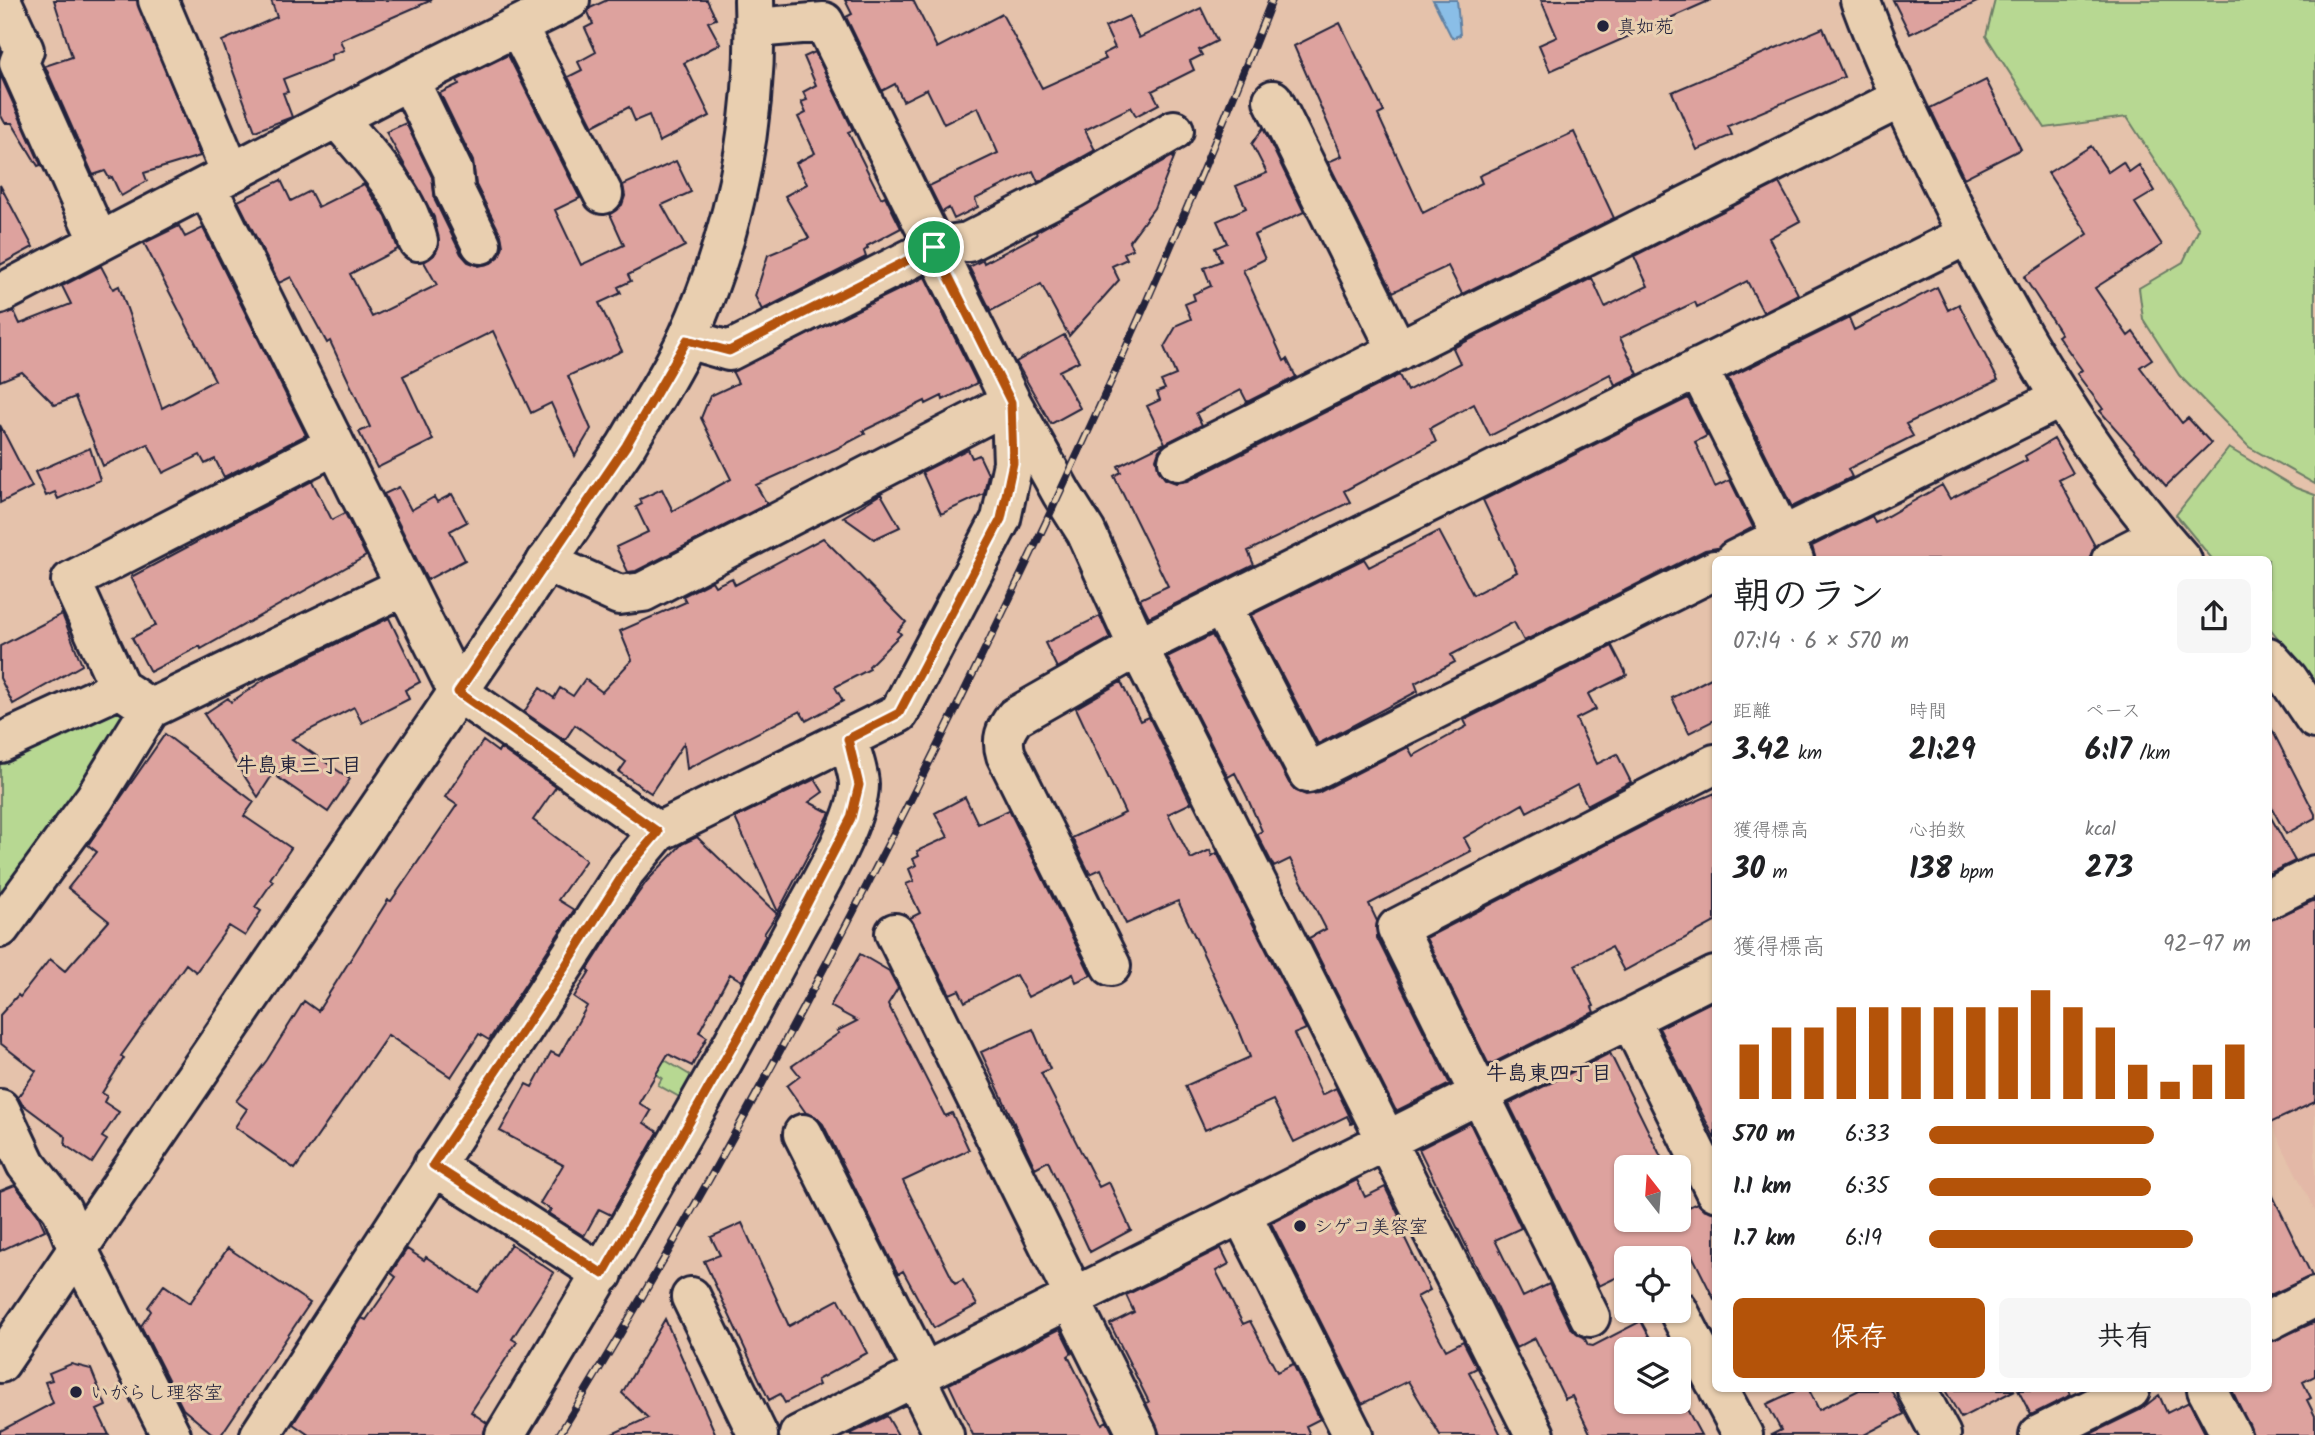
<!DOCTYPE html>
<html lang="ja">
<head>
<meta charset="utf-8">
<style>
	body { margin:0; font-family:Kalam,"Klee One",sans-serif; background:#f6f6f6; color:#202124; height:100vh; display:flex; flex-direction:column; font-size:26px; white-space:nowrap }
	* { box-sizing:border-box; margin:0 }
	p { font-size:23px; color:#757577 }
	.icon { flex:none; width:38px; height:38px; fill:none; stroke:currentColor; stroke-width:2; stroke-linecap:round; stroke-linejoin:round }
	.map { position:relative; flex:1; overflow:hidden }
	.sheet { position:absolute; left:1712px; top:556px; width:560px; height:836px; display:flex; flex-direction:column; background:#fff; border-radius:10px; box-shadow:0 2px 5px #0004 }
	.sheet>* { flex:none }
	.needle { width:46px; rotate:343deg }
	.tools { position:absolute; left:1614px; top:1155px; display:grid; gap:14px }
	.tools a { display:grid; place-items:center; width:77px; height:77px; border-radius:10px; background:#fff; box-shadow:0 2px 5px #0004; font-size:35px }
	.pin { position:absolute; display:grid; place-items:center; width:60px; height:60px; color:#fff; margin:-30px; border:4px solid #fff; border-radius:50%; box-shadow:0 2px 7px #0007 }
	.round { display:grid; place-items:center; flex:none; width:74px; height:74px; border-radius:10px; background:#f6f6f6 }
	.overview { display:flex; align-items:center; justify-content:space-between; height:119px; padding:0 21px }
	h1 { font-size:38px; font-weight:700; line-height:52px }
	.stats { display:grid; grid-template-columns:repeat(3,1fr); gap:10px; height:119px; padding:7px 21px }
	.stats div { display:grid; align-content:center }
	.stats b { font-size:30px; font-weight:700 }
	.stats small { font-size:19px; font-weight:400 }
	.stats p { font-size:19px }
	.chart { height:196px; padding:14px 21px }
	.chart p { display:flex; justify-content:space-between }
	.chart svg { width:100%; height:126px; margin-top:7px; stroke:#b45309; stroke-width:6 }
	.primary-button { display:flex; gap:14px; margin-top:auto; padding:14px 21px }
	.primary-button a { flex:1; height:80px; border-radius:10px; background:#b45309; color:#fff; font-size:28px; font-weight:700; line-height:80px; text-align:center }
	.primary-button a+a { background:#f6f6f6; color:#202124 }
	ul { padding:0 21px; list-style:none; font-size:23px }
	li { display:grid; grid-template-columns:112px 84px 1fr; align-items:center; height:52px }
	li i { height:18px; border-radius:9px; background:#b45309 }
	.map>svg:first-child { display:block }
</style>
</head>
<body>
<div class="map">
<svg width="2315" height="1435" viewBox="0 0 2315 1435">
	<rect width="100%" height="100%" fill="#e5c2ab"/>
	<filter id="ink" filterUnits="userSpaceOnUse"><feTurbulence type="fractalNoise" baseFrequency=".0143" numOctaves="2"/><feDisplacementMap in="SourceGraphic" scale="14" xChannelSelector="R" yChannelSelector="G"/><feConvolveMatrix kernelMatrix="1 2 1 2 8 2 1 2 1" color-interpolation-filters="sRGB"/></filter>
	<g filter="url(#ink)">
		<path fill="#e3b8a7" d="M2315,978V1211L2268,1118Z"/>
		<path fill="#b7d892" stroke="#6c7d66" stroke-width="2" d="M1995,0H2315V484L2249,447L2179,375L2143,319L2139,288L2183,262L2199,229L2127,117L2045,128L1986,36Z
			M2229,448L2296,488L2315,495V683L2268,626V560H2213L2176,515Z
			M112,706L128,712L0,913V762Z
			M631,1040L695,1078L683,1099L658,1085L662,1078L622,1056Z"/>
		<path fill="#8abee7" stroke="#6080a2" stroke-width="2" d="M1433,0H1457L1460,35L1452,38Z"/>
		<path fill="#dda29e" stroke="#22223b" stroke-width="2" d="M54,0H137L200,156L144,173L147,181L121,196L112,177L109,178L105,171L93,175L45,66L72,57Z
			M271,0H432L340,40L344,50L331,55L332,60L283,79L288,92L283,93L292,117L255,131L222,41L277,17Z
			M607,0H707L716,19L708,22L720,44L684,63L710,116L659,142L649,115L635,121L629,107L593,126L568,77L582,70L578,62L596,52L585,28L593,24L588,12L590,8Z
			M845,0H913L937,48L1002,14L1042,88L1106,59L1103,54L1115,48L1105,27L1129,16L1139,38L1201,8L1217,41L1199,50L1202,55L1190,61L1194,70L1152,91L1159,104L1136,116L1131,107L1085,130L1095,150L1038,182L1033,171L975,199L978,207L954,219L949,208L942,212L929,186L998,153L978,107L944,124L927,89L903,101L895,84L882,91L846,17L852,14Z
			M1541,0H1711L1550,71L1539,45L1557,37Z
			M1893,0H1981L1910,34Z
			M1340,23L1384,112L1378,115L1423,213L1482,183L1479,176L1574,132L1614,218L1462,294L1448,266L1393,292L1328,162L1342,156L1294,46Z
			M1823,28L1844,77L1728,126L1732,135L1697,150L1672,92Z
			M815,52L853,130L848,132L881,198L885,196L901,228L867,246L868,248L864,251L866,257L762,310L755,296L768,255L809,238L785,196L807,184L796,163L815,153L798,117L806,113L801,102L807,100L803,92L816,85L804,57Z
			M508,55L580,198L555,210L581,265L624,245L610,214L622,205L625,196L623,185L676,161L691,192L662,205L685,246L628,275L631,281L618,287L621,293L599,303L622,351L568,376L591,429L575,456L551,403L531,413L493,331L403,376L433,440L377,468L359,432L370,427L330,341L327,343L291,277L279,283L238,201L281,180L291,201L310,191L318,207L364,184L386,217L398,249L350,274L372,317L437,285L424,262L434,255L439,245L434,217L386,132L406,123L432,177L435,201L461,254L468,262L479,266L491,263L499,257L503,246L501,235L476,185L473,161L440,93L459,84L457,80Z
			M0,74L41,165L38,166L12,123H5L0,114Z
			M1986,80L2021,149L1964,178L1930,108Z
			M1263,128L1304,212L1254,235L1265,259L1243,270L1284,361L1287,359L1296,377L1247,402L1241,390L1196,413L1202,425L1168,442L1159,450L1156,459L1159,471L1165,479L1176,483L1188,481L1399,375L1407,391L1460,363L1453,348L1592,278L1605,307L1648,286L1634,256L1779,183L1800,221L1769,238L1798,294L1763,312L1747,281L1697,307L1695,302L1620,338L1638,374L1615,385L1610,374L1490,436L1474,404L1430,428L1436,442L1344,491L1350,502L1248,551L1254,565L1149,617L1140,599L1168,586L1114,476L1121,472L1118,466L1165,443L1147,406L1160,400L1157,392L1165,389L1161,381L1176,375L1164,347L1177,325L1191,319L1185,304L1195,300L1193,294L1211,286L1204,268L1221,261L1215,248L1227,243L1217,221L1246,208L1236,186L1267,173L1252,144Z
			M2091,146L2108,172L2123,162L2129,172L2139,165L2155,191L2135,203L2162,245L2095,288L2128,336L2133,332L2152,359L2140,367L2182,423L2188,418L2211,443L2166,486L2100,411L2103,409L2077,374L2082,370L2058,336L2061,334L2024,277L2088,234L2048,173Z
			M1175,155L1154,208L1129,242L1133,249L1124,253L1127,259L1112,266L1119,280L1069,336L1041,284L991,311L969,267L983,260L984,263L1037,235L1036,232Z
			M0,185L33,247L0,265Z
			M179,226L185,237L203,228L306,435L224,477L215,459L205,464L200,455L163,473L148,444L103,466L75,397L55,405L22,372L0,381V316L14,311L20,324L71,304L62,286L101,266L113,289L119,286L162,408L215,380L144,243Z
			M925,277L977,383L943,400L942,396L926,404L925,401L863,431L865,434L836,449L756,485L767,504L636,571L628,572L616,547L648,532L636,507L642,504L640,499L662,489L673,511L731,479L701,418L710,396L738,383L732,371Z
			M1937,287L1948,310L1959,304L1998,380L1906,424L1913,436L1848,469L1852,477L1792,507L1728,378L1849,318L1854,330Z
			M1064,335L1079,361L1059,371L1080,408L1051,424L1016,362Z
			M1688,398L1707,436L1695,442L1715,487L1730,480L1753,527L1717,548L1705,550L1524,641L1514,622L1451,655L1455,662L1415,683L1418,691L1318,744L1251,615L1364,559L1369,567L1439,531L1473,595L1517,572L1483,500Z
			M0,425L32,487L0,503Z
			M2054,439L2073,473L2059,480L2095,546L2089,560H1816L1812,546L1872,516L1875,523L1942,485L1950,499L2027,460L2025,456Z
			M90,448L100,480L58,499L55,492L46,496L35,472Z
			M968,449L972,458L979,455L988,474L984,494L941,514L922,472Z
			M312,481L332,520L345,513L366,556L201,649L200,646L150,672L132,638L156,625L131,577Z
			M399,487L411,510L434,497L437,502L452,494L467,522L450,531L465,560L427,580L384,494Z
			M881,494L900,527L874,539L843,517Z
			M823,538L906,622L898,631L901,634L869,666L870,669L835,687L843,701L806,721L800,711L687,769L684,743L651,793L619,772L626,762L575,725L565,740L524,712L540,688L554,698L560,688L573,696L585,679L602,692L632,660L620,631L686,602L683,596L712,581L715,586L732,578L735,585Z
			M62,614L82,665L13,704L0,678V646Z
			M1100,616L1110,638L1057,668L1045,643Z
			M389,618L420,682L405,690L409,699L362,723L354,707L292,739L350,779L328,812L273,774L258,797L204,714L228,698L231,702L268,677Z
			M1212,635L1289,783L1296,791L1306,795L1318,793L1408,747L1413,756L1467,726L1464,720L1612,646L1627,675L1588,694L1596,709L1576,719L1597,764L1617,754L1631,782L1587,805L1577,785L1527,812L1523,804L1464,838L1471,851L1369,904L1377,921V938L1450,1084L1396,1111L1309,938L1326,929L1290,859L1274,867L1257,834L1262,831L1247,797L1235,773L1228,777L1167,657Z
			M1715,676V720L1689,733L1672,698Z
			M1121,682L1140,721L1149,717L1191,803L1168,814L1191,859L1210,850L1212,856L1217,853L1306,1029L1294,1034L1322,1095L1336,1088L1353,1123L1351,1124L1347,1116L1294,1142L1273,1100L1205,1130L1185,1086L1250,1057L1237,1025L1178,901L1126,924L1101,869L1090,874L1072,838L1125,813L1076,708Z
			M2268,722L2315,814V818L2286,834L2268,801Z
			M165,734L254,802L244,816L291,848L270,879L273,881L255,907L261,911L245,936L229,926L196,972L186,964L121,1056L124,1058L102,1093L107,1096L104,1102L119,1112L102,1137L107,1140L92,1163L65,1145L66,1137L22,1104L18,1097L36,1071L0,1043V1015L18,995L20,997L50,959L65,971L109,921L68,888L97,852L88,845Z
			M483,741L498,752L500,748L556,787L533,820L586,860L558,900L574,910L489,1040L479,1034L451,1077L388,1035L295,1169L235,1127L247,1109L236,1101L267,1060L304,1001L318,1011L388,900L391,901L457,805L445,797Z
			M815,779L823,792L809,802L830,813L778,912L735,818Z
			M1715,793V922L1624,971L1611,947L1575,965L1594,1006L1592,1007L1594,1012L1489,1065L1426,938L1664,815Z
			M965,797L978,824L1009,810L1091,975L1076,982L1073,974L1028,997L1016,975L965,1002L959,990L950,994L910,918L920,913L906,884L914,881L909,869L916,865L913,859L919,856L917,851L948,837L935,813Z
			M2268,812L2295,861L2268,874Z
			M697,837L777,914L764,934L766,935L742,981L730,974L699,1032L707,1037L692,1066L668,1054L639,1103L651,1111L644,1123L658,1132L611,1215L599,1209L584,1236L548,1213L551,1210L540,1203L563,1165L500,1131L526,1084L532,1087L551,1052L559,1056L587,1006L574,997L590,971L588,969L620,919L647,881L682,844Z
			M2315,900V1102L2268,1124V921Z
			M860,954L889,971L898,988L888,1004L945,1116L952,1113L969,1150L903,1181L955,1284L963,1280L977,1305L934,1328L903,1271L898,1274L823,1124L815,1116L806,1113L787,1086L800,1076L792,1066L839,1033L837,1031L857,1021L830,1006Z
			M1715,1000V1139L1659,1028Z
			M1033,1029L1050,1069L1041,1073L1099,1187L1109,1182L1131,1230L1090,1252L1048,1161L1035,1168L981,1052Z
			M1610,1053L1666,1167H1626V1220H1678V1212L1697,1203L1703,1209L1715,1213V1301L1692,1255L1678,1262V1258H1626V1273L1599,1286L1509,1104Z
			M1470,1123L1521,1228L1495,1240L1523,1297L1549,1284L1570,1327L1584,1337L1588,1345L1593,1346L1641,1321L1656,1349H1626V1402H1683L1701,1435H1591L1572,1396L1565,1399L1535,1338L1516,1348L1419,1149Z
			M1357,1180L1365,1197L1385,1187L1403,1224L1399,1226L1430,1290L1417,1297L1446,1350L1463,1341L1477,1368L1469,1372L1501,1435H1440L1408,1381L1362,1404L1271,1223Z
			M15,1185L38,1215L45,1230L0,1251V1191Z
			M2268,1186L2312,1276L2268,1296Z
			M742,1223L789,1326L839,1299L867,1353L817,1380L819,1385L785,1403L780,1394L769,1400L704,1261L720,1255L711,1237Z
			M511,1244L554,1273L512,1339L517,1342L471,1412L487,1423L483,1435H309L293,1424L362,1318L366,1320L396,1277L391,1273L407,1249L424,1260L426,1257L478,1292Z
			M228,1248L310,1303L221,1435H214L183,1409L141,1326L151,1311L148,1307L164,1285L190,1303Z
			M1221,1248L1229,1264L1216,1271L1243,1324L1250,1321L1277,1372L1293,1364L1320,1419L1306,1426L1310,1435H1160L1146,1403L1149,1402L1110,1324L1134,1312L1126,1295Z
			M665,1319L716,1435H610L648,1418L622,1393Z
			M2315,1322V1376L2303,1382L2311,1398L2307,1400L2315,1416V1435H2253L2232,1390H2268V1343Z
			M1060,1329L1072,1353L1068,1356L1102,1424L1107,1421L1114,1435H973L949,1384Z
			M71,1364L91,1369L106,1406L97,1410L109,1435H0V1431L53,1403L45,1382L52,1380L49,1373Z
			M1797,1390H1809L1819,1410L1859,1390H1891L1904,1414L1864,1435H1771L1781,1430L1767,1404Z
			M1945,1390H2015L1961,1418Z
			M2018,1390H2069L2071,1395L2031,1415Z
			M2159,1395L2167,1413L2189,1402L2206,1435H2088L2140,1410Z
			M887,1416L898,1435H848Z"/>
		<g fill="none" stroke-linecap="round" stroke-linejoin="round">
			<g stroke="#22223b" stroke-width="44">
				<path id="street" d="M1,0L24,50L19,63L99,242
					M158,0L231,173
					M518,27L603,194
					M755,28L824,22L1011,402L1062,494L1086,532L1138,647L1535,1435
					M409,80L453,171L455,191L481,244
					M1273,100L1398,351
					M337,118C368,155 407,193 418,241
					M207,187L458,692L658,832
					M0,294L409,80L570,0
					M687,339L729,351L934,247L968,242L1072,189L1174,130
					M1698,368L1794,560
					M1178,461L1901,98
					M1735,560L2059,399
					M2111,560L2160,535
					M546,562L619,595L643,592L1011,402
					M1222,607L1308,773L1715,570
					M120,688L71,581L333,446
					M0,743L120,688L142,703
					M2268,899L2315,875
					M0,928L95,798L150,709L405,586
					M895,933L1074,1296
					M1111,966L1006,755C1001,739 1005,730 1015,717L1138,647L1967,235
					M1630,1019L1715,1191
					M0,1109L26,1164L62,1210L78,1250L171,1435
					M803,1134L924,1373
					M433,1165L603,1274
					M1241,1213L1353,1435
					M691,1297L758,1435
					M1070,1299L1138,1435
					M1678,1310L1715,1382
					M1590,1317L1397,928L1715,764
					M2268,1321L2315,1297
					M916,1378L944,1435
					M1719,1390L1743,1435
					M1917,1390L1941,1435
					M2207,1390L2231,1435
					M260,1435L626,870L658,832L899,713L1001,519L1013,463L1011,411
					M505,1435C605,1270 702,1104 792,934C810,901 859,821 859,785C859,771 851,753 848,739
					M799,1435L1715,976
					M2039,1435L2130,1390"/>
			</g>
			<g stroke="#22223b" stroke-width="44">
				<path id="secondary" d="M1860,0C1882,60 1910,117 1938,175C2004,311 2081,446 2182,560
					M2268,657L2288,679L2315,719
					M0,1363L626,446C646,411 670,376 687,339C736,232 758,116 754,0"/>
			</g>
			<use href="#street" stroke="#e9cfb0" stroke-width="38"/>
			<use href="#secondary" stroke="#e9cfb0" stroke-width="38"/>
			<g stroke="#22223b" stroke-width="8">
				<path id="rail" d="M559,1435C707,1195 840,945 964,692C1076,465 1180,235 1272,0"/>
			</g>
			<use href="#rail" stroke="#e9cfb0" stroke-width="5" stroke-dasharray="16" stroke-linecap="butt"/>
		</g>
	</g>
	<g fill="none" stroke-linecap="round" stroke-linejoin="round" filter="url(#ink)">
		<g stroke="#fff" stroke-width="14">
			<path id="route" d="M934,247L1011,402L1013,463L1001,519L899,713L848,739L859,785L851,818L744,1026L603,1274L433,1165L556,981L626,870L658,832L458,692L626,446L687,340L729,351Z"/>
		</g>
		<use href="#route" stroke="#b45309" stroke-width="9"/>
	</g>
	<g fill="#22223b" stroke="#e9cfb0" stroke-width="2.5">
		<circle cx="1603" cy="26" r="7"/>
		<circle cx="1300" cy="1226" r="7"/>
		<circle cx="76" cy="1392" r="7"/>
	</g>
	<g text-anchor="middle" stroke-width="6" stroke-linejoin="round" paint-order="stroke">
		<g font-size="19" fill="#22223b" stroke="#e9cfb0" text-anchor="start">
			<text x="1617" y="33">真如苑</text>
			<text x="1314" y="1233">シゲコ美容室</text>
			<text x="90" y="1399">いがらし理容室</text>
		</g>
		<g font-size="21" font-weight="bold" fill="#22223b" stroke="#e9cfb0">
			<text x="299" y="772">牛島東三丁目</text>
			<text x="1549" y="1080">牛島東四丁目</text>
		</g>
	</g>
</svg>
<div class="tools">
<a><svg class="needle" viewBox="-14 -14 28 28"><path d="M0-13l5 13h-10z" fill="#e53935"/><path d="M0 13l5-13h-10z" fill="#757577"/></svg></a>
<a><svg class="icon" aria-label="locate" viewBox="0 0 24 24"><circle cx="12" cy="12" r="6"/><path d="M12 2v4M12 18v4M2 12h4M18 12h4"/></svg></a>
<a><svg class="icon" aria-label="layers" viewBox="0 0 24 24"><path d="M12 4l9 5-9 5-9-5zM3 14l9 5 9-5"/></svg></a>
</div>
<div class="pin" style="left:934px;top:247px;background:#1e9e55"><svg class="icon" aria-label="arrive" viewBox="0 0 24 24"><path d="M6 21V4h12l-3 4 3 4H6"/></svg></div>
<section class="sheet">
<div class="overview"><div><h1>朝のラン</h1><p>07:14 · 6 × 570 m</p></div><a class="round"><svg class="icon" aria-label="share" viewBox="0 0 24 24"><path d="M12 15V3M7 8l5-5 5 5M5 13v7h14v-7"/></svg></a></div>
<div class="stats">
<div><p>距離</p><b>3.42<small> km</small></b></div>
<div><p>時間</p><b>21:29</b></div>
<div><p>ペース</p><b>6:17<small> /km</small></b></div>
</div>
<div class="stats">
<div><p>獲得標高</p><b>30<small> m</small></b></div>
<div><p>心拍数</p><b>138<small> bpm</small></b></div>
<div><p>kcal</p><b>273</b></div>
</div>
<div class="chart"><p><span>獲得標高</span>92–97 m</p>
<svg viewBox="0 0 160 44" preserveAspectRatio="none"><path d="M5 44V25M15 44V19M25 44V19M35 44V12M45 44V12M55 44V12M65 44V12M75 44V12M85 44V12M95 44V6M105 44V12M115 44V19M125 44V32M135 44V38M145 44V32M155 44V25"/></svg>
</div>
<ul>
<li><b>570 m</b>6:33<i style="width:70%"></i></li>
<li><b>1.1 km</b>6:35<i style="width:69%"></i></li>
<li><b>1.7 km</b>6:19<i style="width:82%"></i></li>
</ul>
<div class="primary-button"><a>保存</a><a>共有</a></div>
</section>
</div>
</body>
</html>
